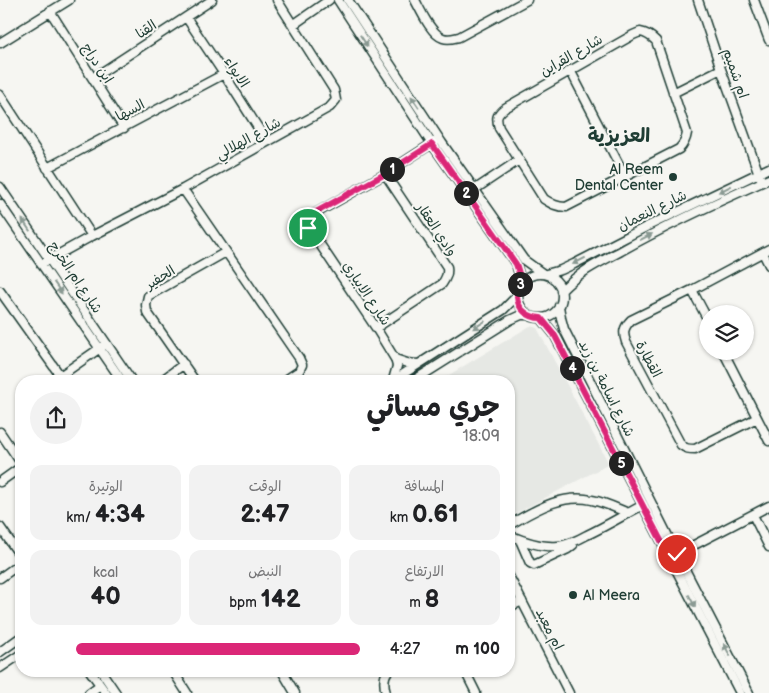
<!DOCTYPE html>
<html lang="ar">
<head>
<meta charset="utf-8">
<style>
	body { margin:0; font-family:"Balsamiq Sans","Playpen Sans Arabic",sans-serif; background:#f2f2f2; color:#202124; direction:rtl; height:100vh; display:flex; flex-direction:column; font-size:19px; white-space:nowrap }
	* { box-sizing:border-box; margin:0 }
	p { font-size:16px; color:#757577 }
	.icon { flex:none; width:28px; height:28px; fill:none; stroke:currentColor; stroke-width:2; stroke-linecap:round; stroke-linejoin:round }
	.map { position:relative; flex:1; overflow:hidden; direction:ltr }
	.drawer { position:absolute; left:15px; top:375px; width:500px; height:302px; display:flex; flex-direction:column; background:#fff; border-radius:20px; box-shadow:0 1px 4px #0004; direction:rtl }
	.drawer>* { flex:none }
	.tools { position:absolute; left:699px; top:305px; display:grid; gap:10px }
	.tools a { display:grid; place-items:center; width:55px; height:55px; border-radius:50%; background:#fff; box-shadow:0 1px 4px #0004; font-size:25px }
	.pin { position:absolute; display:grid; place-items:center; width:42px; height:42px; color:#fff; margin:-21px; border:2px solid #fff; border-radius:50%; box-shadow:0 1px 5px #0007 }
	.km { position:absolute; width:25px; height:25px; margin:-12px; border-radius:50%; background:#222; color:#fff; font-size:14px; line-height:25px; text-align:center }
	.round { display:grid; place-items:center; flex:none; width:52px; height:52px; border-radius:26px; background:#f2f2f2 }
	.overview { display:flex; align-items:center; justify-content:space-between; height:85px; padding:0 15px }
	h1 { font-size:28px; font-weight:700; line-height:38px }
	.metrics { display:grid; grid-template-columns:repeat(3,1fr); gap:8px; height:85px; padding:5px 15px }
	.metrics div { display:grid; align-content:center; border-radius:12px; background:#f2f2f2; text-align:center }
	.metrics b { font-size:25px; font-weight:700 }
	.metrics small { font-size:14px; font-weight:400 }
	.metrics p { font-size:14px }
	ul { padding:0 15px; list-style:none; font-size:16px }
	li { display:grid; grid-template-columns:80px 60px 1fr; align-items:center; height:38px }
	li i { height:12px; border-radius:6px; background:#db2777 }
	.map>svg:first-child { display:block }
</style>
</head>
<body>
<div class="map">
<svg width="769" height="693" viewBox="0 0 769 693">
	<rect width="100%" height="100%" fill="#f6f6f2"/>
	<filter id="ink" filterUnits="userSpaceOnUse"><feTurbulence type="fractalNoise" baseFrequency=".02" numOctaves="2"/><feDisplacementMap in="SourceGraphic" scale="10" xChannelSelector="R" yChannelSelector="G"/><feConvolveMatrix kernelMatrix="1 2 1 2 8 2 1 2 1" color-interpolation-filters="sRGB"/></filter>
	<g filter="url(#ink)">
		<path fill="#e6e8e4" d="M530,326L537,328L609,464L509,517V381H439Z"/>
		<g fill="none" stroke-linecap="round" stroke-linejoin="round">
			<g stroke="#1f3d34" stroke-width="11">
				<path id="minor" d="M338,0L432,144L516,264L519,274L520,284
					M348,0L442,143L524,260L542,273
					M415,0C421,11 431,34 443,38C449,40 454,38 459,37L527,0
					M698,0L721,69L760,177
					M754,0L769,40
					M50,11L124,128
					M186,17L224,74L267,142
					M293,25L329,0
					M640,32C647,33 651,36 656,41L687,133C686,140 684,144 679,149L566,207C557,207 552,204 544,199L499,128C496,118 496,115 505,108L633,35Z
					M0,43L69,0
					M570,70L625,176
					M93,78L212,0
					M673,93L721,69
					M0,95L92,236
					M47,168L224,74
					M0,187L132,381
					M183,189L299,358L302,365L299,371L284,381
					M471,192L519,160
					M0,204L122,381
					M763,253L769,265
					M41,264L92,236L183,189L330,107L336,100L334,90L277,0
					M518 296a22 22 0 1 1 44 0a22 22 0 1 1-44 0Z
					M546,274L561,270L574,264L646,227L769,168
					M692,290L708,320
					M0,291L64,381
					M561,291C579,272 598,263 621,251C669,224 719,201 769,179
					M559,306L561,318L564,329L677,554L749,693
					M541,318L554,334L740,693
					M376,328L442,284C446,278 448,274 447,267L385,174
					M723,351L769,441
					M395,359L407,363L418,364
					M60,376L103,346
					M393,380L397,366L395,359L376,328L309,228L307,221L309,217L385,174L439,139
					M394,380L503,310L517,296
					M161,381L184,364
					M195,381L147,312L146,305L148,296L226,252
					M413,381L510,320L521,315H528
					M757,418L695,449C689,449 686,449 681,445L626,342C623,333 623,328 631,320L692,290L769,249
					M0,432L21,463
					M0,482L21,467
					M753,515L769,547
					M509,525C534,511 561,493 592,500C604,502 616,508 628,513
					M0,527L21,557
					M509,535C523,541 542,548 558,546C568,545 578,540 587,535C606,526 624,515 643,505
					M520,540L530,563L534,565L568,549L573,545
					M673,556L769,506
					M509,576L569,693
					M0,578L21,563
					M509,607L522,601
					M0,652L21,637
					M0,668L21,654
					M90,671L106,693
					M101,671L116,693
					M173,671L187,693
					M282,671L295,693
					M465,671L476,693
					M89,693L100,685
					M386,693C384,686 383,677 388,671"/>
			</g>
			<use href="#minor" stroke="#f6f6f2" stroke-width="8"/>
		</g>
		<defs><path id="oneway-solid" d="M-6-.8H1V-3.2L6.5 0L1 3.2V.8H-6Z" transform="scale(1.25)"/></defs>
		<g fill="#8a9a93">
			<use href="#oneway-solid" transform="translate(364 41) rotate(57)"/>
			<use href="#oneway-solid" transform="translate(415 102) rotate(-124)"/>
			<use href="#oneway-solid" transform="translate(725 189) rotate(154)"/>
			<use href="#oneway-solid" transform="translate(26 225) rotate(-124)"/>
			<use href="#oneway-solid" transform="translate(646 237) rotate(-27)"/>
			<use href="#oneway-solid" transform="translate(579 261) rotate(153)"/>
			<use href="#oneway-solid" transform="translate(58 288) rotate(55)"/>
			<use href="#oneway-solid" transform="translate(479 325) rotate(148)"/>
			<use href="#oneway-solid" transform="translate(692 601) rotate(62)"/>
			<use href="#oneway-solid" transform="translate(727 650) rotate(-118)"/>
		</g>
	</g>
	<g fill="none" stroke-linecap="round" stroke-linejoin="round" filter="url(#ink)">
		<g stroke="#fff" stroke-width="10">
			<path id="route" d="M308,228L307,221L309,216L385,174L432,144L516,264C518,270 521,277 520,284C520,288 517,291 517,296C517,309 529,318 541,318L554,334L670,558L677,554"/>
		</g>
		<use href="#route" stroke="#db2777" stroke-width="6"/>
	</g>
	<g fill="#1f3d34" stroke="#f6f6f2" stroke-width="2">
		<circle cx="673" cy="177" r="5"/>
		<circle cx="573" cy="595" r="5"/>
	</g>
	<g text-anchor="middle" stroke-width="4" stroke-linejoin="round" paint-order="stroke">
		<g font-size="14" fill="#1f3d34" stroke="#f6f6f2">
			<text transform="translate(146 29) rotate(-33)" y="5">القنا</text>
			<text transform="translate(571 55) rotate(-30)" y="5">شارع القراين</text>
			<text transform="translate(98 63) rotate(57)" y="5">ابن دراج</text>
			<text transform="translate(237 72) rotate(57)" y="5">الابواء</text>
			<text transform="translate(736 73) rotate(71)" y="5">ام شميم</text>
			<text transform="translate(130 110) rotate(-28)" y="5">السها</text>
			<text transform="translate(248 138) rotate(-29)" y="5">شارع الهلالي</text>
			<text transform="translate(652 210) rotate(-26)" y="5">شارع النعمان</text>
			<text transform="translate(437 229) rotate(56)" y="5">وادي العقار</text>
			<text transform="translate(76 277) rotate(56)" y="5">شارع ام الخرج</text>
			<text transform="translate(160 277) rotate(-32)" y="5">الحفير</text>
			<text transform="translate(367 293) rotate(56)" y="5">شارع الابياري</text>
			<text transform="translate(649 359) rotate(62)" y="5">القطارة</text>
			<text transform="translate(607 388) rotate(63)" y="5">شارع اسامة بن زيد</text>
			<text transform="translate(550 629) rotate(63)" y="5">ام معبد</text>
		</g>
		<g font-size="14" fill="#1f3d34" stroke="#f6f6f2" text-anchor="end">
			<text x="663" y="174">Al Reem<tspan x="663" dy="16">Dental Center</tspan></text>
			<text x="583" y="600" text-anchor="start">Al Meera</text>
		</g>
		<g font-size="19" font-weight="bold" fill="#1f3d34" stroke="#f6f6f2">
			<text x="619" y="142">العزيزية</text>
		</g>
	</g>
</svg>
<div class="tools">
<a><svg class="icon" aria-label="layers" viewBox="0 0 24 24"><path d="M12 4l9 5-9 5-9-5zM3 14l9 5 9-5"/></svg></a>
</div>
<div class="pin" style="left:308px;top:228px;background:#1e9e55"><svg class="icon" aria-label="arrive" viewBox="0 0 24 24"><path d="M6 21V4h12l-3 4 3 4H6"/></svg></div>
<div class="pin" style="left:677px;top:554px;background:#d93025"><svg class="icon" aria-label="check" viewBox="0 0 24 24"><path d="M5 12l5 5 9-10"/></svg></div>
<b class="km" style="left:392px;top:169px">1</b>
<b class="km" style="left:466px;top:193px">2</b>
<b class="km" style="left:520px;top:284px">3</b>
<b class="km" style="left:572px;top:368px">4</b>
<b class="km" style="left:621px;top:463px">5</b>
<section class="drawer">
<div class="overview"><div><h1>جري مسائي</h1><p>18:09</p></div><a class="round"><svg class="icon" aria-label="share" viewBox="0 0 24 24"><path d="M12 15V3M7 8l5-5 5 5M5 13v7h14v-7"/></svg></a></div>
<div class="metrics">
<div><p>المسافة</p><b>0.61<small> km</small></b></div>
<div><p>الوقت</p><b>2:47</b></div>
<div><p>الوتيرة</p><b>4:34<small> /km</small></b></div>
</div>
<div class="metrics">
<div><p>الارتفاع</p><b>8<small> m</small></b></div>
<div><p>النبض</p><b>142<small> bpm</small></b></div>
<div><p>kcal</p><b>40</b></div>
</div>
<ul>
<li><b>100 m</b>4:27<i style="width:86%"></i></li>
</ul>
</section>
</div>
</body>
</html>
